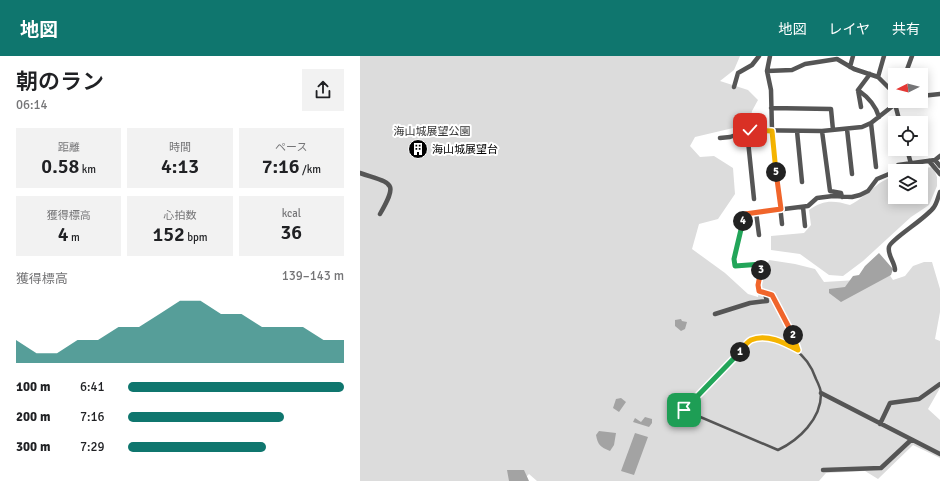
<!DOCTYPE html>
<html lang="ja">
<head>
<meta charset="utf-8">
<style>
	body { margin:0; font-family:Signika,"Noto Sans JP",sans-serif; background:#f2f2f2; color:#202124; height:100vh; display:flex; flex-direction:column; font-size:15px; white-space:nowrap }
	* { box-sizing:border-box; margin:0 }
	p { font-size:13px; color:#757577 }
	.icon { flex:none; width:22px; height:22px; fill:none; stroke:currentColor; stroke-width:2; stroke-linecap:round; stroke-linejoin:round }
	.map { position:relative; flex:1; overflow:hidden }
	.sheet { display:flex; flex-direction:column; background:#fff; width:360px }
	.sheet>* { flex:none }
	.needle { width:26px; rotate:264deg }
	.buttons { position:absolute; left:528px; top:12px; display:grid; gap:8px }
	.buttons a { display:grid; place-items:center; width:40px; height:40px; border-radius:0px; background:#fff; box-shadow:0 2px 10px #0003; font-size:20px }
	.pin { position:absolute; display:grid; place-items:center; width:34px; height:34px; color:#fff; margin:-17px; border-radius:8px; box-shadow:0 2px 6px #0006 }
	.km { position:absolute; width:20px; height:20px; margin:-10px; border-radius:50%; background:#222; color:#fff; font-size:11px; line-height:20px; text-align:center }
	.round { display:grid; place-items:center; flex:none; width:42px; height:42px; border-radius:0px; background:#f2f2f2 }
	.headline { display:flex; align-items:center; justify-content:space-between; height:68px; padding:0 16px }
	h1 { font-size:22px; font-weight:600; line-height:30px }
	.stats { display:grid; grid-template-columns:repeat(3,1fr); gap:6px; height:68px; padding:4px 16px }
	.stats div { display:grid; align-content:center; border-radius:0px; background:#f2f2f2; text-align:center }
	.stats b { font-size:20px; font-weight:600 }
	.stats small { font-size:11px; font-weight:400 }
	.stats p { font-size:11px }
	.chart { height:112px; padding:8px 16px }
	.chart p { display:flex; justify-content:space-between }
	.chart svg { width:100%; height:72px; margin-top:4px; fill:#0f766e; opacity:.7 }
	ul { padding:0 16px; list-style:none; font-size:13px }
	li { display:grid; grid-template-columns:64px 48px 1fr; align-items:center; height:30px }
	li i { height:10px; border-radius:5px; background:#0f766e }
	header { display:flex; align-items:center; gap:24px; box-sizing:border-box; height:56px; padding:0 20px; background:#0f766e; color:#fff }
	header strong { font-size:19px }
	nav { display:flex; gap:22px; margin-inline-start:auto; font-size:14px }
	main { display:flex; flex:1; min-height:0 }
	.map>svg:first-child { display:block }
</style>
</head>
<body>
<header>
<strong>地図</strong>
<nav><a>地図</a><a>レイヤ</a><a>共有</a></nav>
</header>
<main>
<section class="sheet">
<div class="headline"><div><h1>朝のラン</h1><p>06:14</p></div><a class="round"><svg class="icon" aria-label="share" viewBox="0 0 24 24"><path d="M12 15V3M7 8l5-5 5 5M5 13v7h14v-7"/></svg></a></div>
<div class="stats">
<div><p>距離</p><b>0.58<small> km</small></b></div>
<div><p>時間</p><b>4:13</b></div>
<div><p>ペース</p><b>7:16<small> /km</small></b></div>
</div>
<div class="stats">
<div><p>獲得標高</p><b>4<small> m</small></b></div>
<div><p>心拍数</p><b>152<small> bpm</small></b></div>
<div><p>kcal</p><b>36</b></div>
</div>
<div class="chart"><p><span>獲得標高</span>139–143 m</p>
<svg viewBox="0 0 160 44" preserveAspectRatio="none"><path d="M0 44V30L10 38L20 38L30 30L40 30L50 22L60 22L70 14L80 6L90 6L100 14L110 14L120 22L130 22L140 22L150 30L160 30V44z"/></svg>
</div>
<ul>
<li><b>100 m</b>6:41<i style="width:100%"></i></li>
<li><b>200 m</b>7:16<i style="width:72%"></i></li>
<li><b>300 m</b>7:29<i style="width:64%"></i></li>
</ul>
</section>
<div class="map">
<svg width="580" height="425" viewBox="0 0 580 425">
	<rect width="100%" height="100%" fill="#fff"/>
	<path fill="#dcdcdc" d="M0,0H380L374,14L360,25L388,34L398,44L392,55L390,68L335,81L330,90L340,101L354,100L373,112L375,138L358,163L339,168L332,193L365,217L388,238L398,241L402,221L409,204L435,208L455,213L464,226L497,224L517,201L533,224L545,220L553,210L564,206H572L580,233V256L575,283L580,285V332L568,353L580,364V402L553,389L518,423L505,415L466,417L459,425H177L169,418L162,425H0Z
		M573,111L577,121V130L569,149L551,161L503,205L483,220L469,219L440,198L411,194V180L444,177L451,169L449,154C463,144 473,144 490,149C500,144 506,137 516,130C521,125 529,123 535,118V141H561V115H539Z"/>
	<path fill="#a3a3a3" d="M519,197L533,213L531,219L481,246L469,237V233L485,231L493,220L499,219L505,210Z
		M321,263L322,265L327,266L325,273L321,275L315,270V264Z
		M261,342L266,346L259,356L253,352L256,343Z
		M285,361L292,363V367L289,371L273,366L275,362L281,366Z
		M239,375L256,377L254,389L250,395C240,391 238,389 236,379Z
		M275,377L288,381L274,419L261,415Z
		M147,414H164L169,425H149Z"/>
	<path fill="#c4c4c4" d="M57,86L66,92L60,101L51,94Z"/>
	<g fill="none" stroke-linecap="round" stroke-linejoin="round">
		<path stroke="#555" stroke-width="2.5" d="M405,238L412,239L431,273L437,294
			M397,282C425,283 447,296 456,323C458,327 461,333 461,338C461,363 439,384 418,394L324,354L390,285Z"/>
		<path stroke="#555" stroke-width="4.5" d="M410,0L407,15L411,34L412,75L422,168
			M490,11L493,0
			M407,15L432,14L445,8L477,3L494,13L518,21L535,38
			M545,19L552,0
			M518,21L524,0
			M374,31L378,17L392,9L399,0
			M498,34C508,41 516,50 519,61
			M561,40L580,38
			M535,48L540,67
			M501,51L498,34L510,18
			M411,52L471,53L473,74
			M511,67L516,111
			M487,73L492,118
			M387,75L394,143
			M437,75L442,126
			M462,75L470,135L481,137L482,141
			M360,82L370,81L390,74L462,75L502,71L511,67L539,45
			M547,93L551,108
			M575,104L580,110
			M569,105L580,118
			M0,117C32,128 39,125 20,158
			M443,151L445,170
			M396,156L399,179
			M535,214C535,206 527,199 529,191C530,184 568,161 574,151C577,147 578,141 580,136
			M355,258L390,247L407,245L405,238L399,235L398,229L402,208L375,211L374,203L385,158L448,150L457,142L473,140L492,141L500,139L508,135L517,123L529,118L538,109L575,104L580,100
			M461,337L580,398
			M520,368L530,347L559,343L580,328
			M463,414L521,412L551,384"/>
	</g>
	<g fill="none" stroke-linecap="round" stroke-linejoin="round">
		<g stroke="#fff" stroke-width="8">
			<path id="split-1" d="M324,354L380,296"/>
		</g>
		<g stroke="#fff" stroke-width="8">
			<path id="split-2" d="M380,296C383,292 387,286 391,284C406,277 425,287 438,294L433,279"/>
		</g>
		<g stroke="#fff" stroke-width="8">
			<path id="split-3" d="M401,214L398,229L399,235L412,239L433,279"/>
		</g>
		<g stroke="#fff" stroke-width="8">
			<path id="split-4" d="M383,165L374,203L375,210L402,208L401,214"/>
		</g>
		<g stroke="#fff" stroke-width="8">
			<path id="split-5" d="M383,165L385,158L421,153L416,116"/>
		</g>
		<g stroke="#fff" stroke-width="8">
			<path id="split-6" d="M390,74L412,75L416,116"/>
		</g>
		<use href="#split-1" stroke="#22a559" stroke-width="5"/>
		<use href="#split-2" stroke="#f5b400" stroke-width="5"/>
		<use href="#split-3" stroke="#f0652b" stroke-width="5"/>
		<use href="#split-4" stroke="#22a559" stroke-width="5"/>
		<use href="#split-5" stroke="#f0652b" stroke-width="5"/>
		<use href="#split-6" stroke="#f5b400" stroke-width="5"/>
	</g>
	<defs>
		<g id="building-disc" transform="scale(1)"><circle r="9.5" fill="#000" stroke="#fff"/><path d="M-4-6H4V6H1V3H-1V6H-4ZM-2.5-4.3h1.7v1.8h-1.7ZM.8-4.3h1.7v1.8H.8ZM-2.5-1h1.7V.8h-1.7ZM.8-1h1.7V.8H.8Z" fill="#fff"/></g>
	</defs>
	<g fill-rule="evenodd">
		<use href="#building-disc" x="58" y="93"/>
	</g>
	<g text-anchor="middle" stroke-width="4" stroke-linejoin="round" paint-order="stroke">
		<g font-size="11" fill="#333" stroke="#fff">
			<text x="72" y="79">海山城展望公園</text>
		</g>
		<g font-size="11" fill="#000" stroke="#fff" text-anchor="start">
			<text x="72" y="97">海山城展望台</text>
		</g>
	</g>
</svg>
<div class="buttons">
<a><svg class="needle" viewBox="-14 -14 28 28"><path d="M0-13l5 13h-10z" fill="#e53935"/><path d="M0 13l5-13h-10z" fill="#757577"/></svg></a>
<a><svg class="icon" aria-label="locate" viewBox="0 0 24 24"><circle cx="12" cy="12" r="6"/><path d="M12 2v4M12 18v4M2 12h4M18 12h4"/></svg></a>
<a><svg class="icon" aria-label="layers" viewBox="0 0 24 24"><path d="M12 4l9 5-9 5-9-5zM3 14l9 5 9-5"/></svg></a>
</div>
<div class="pin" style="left:324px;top:354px;background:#1e9e55"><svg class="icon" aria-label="arrive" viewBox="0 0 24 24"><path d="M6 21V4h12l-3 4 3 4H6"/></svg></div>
<div class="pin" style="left:390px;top:74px;background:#d93025"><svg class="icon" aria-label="check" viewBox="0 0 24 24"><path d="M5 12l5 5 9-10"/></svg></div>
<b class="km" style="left:380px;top:296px">1</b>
<b class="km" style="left:433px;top:279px">2</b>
<b class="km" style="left:401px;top:214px">3</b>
<b class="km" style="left:383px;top:165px">4</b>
<b class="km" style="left:416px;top:116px">5</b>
</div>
</main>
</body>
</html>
